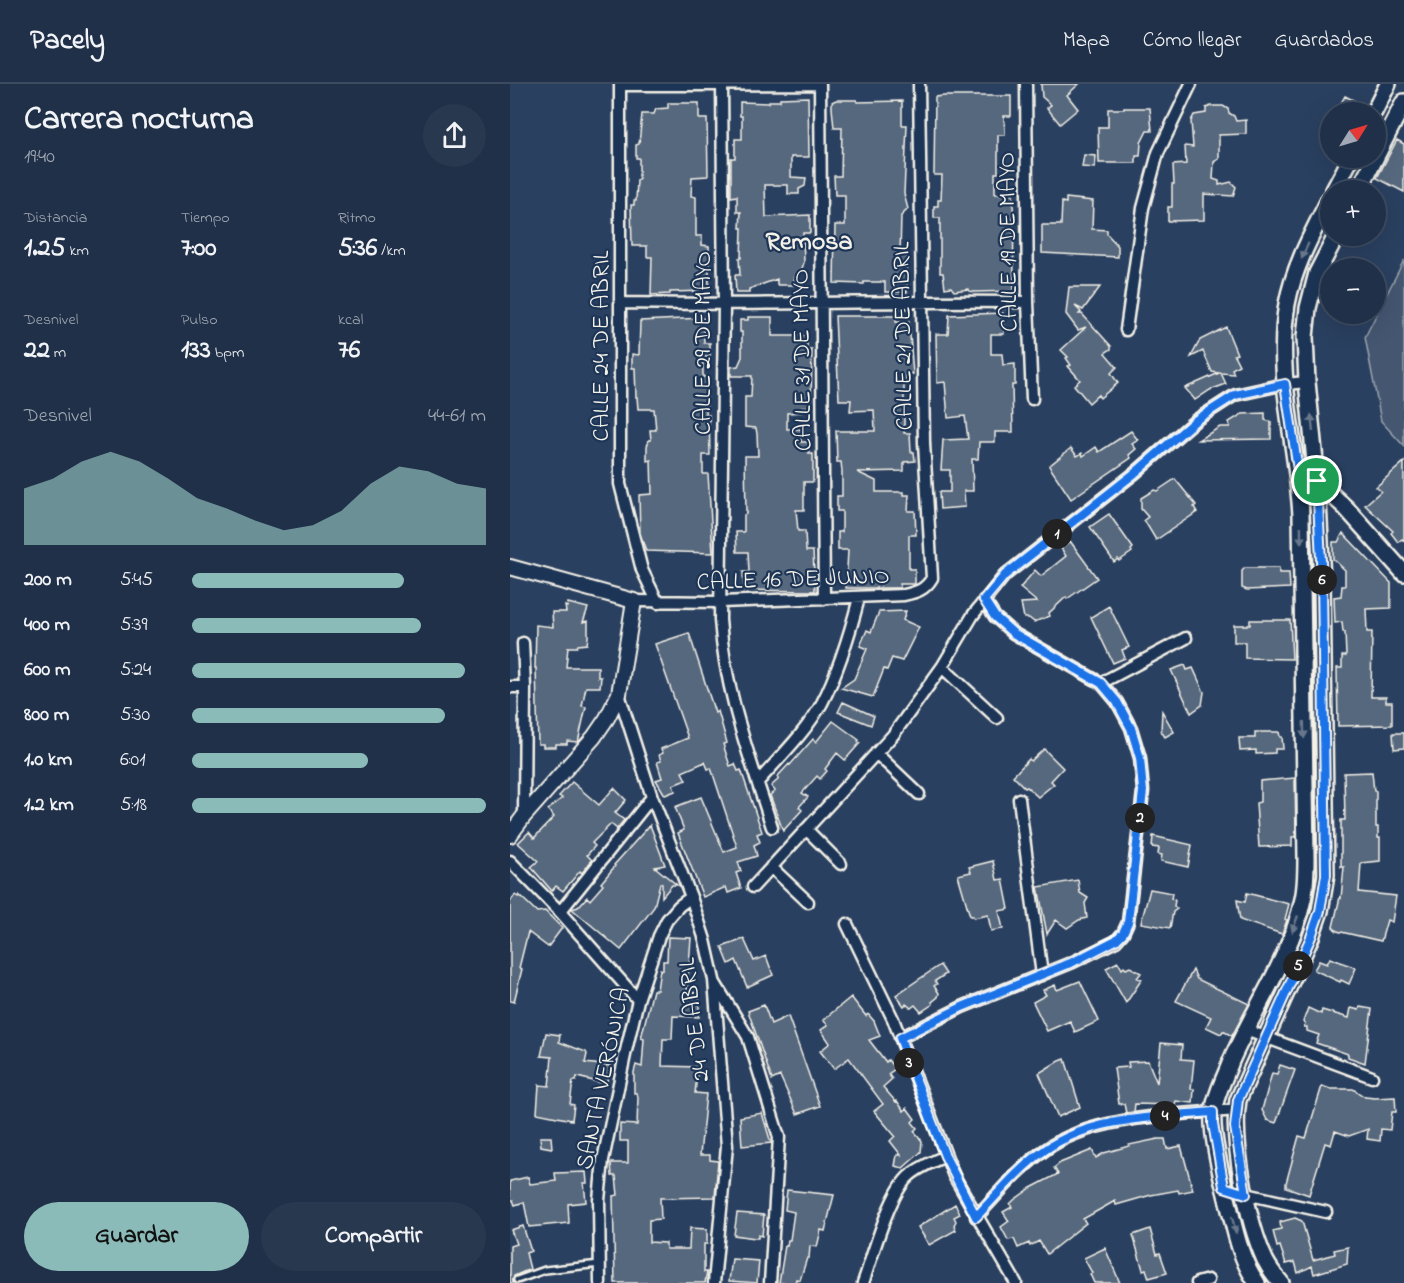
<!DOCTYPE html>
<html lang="es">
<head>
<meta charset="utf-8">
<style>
	body { margin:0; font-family:"Indie Flower",sans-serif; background:#28384f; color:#f1f3f6; height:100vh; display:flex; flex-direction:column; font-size:22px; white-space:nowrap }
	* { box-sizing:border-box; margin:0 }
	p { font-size:20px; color:#a2a9b4 }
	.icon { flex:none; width:33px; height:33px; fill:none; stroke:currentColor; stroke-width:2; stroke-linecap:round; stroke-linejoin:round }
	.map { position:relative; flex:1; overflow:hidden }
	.panel { display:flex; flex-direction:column; background:#203048; width:510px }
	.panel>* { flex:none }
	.needle { width:39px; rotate:53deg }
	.controls { position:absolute; left:810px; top:18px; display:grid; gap:12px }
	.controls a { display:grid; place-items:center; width:66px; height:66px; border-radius:50%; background:#203048; box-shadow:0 6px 24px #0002,0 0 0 2px #3d4b60; font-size:30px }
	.pin { position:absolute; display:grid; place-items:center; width:51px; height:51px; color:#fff; margin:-26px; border:3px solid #fff; border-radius:50%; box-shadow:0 2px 6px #0007 }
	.km { position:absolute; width:30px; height:30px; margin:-15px; border-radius:50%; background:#222; color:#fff; font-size:16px; line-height:30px; text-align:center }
	.round { display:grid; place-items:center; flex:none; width:63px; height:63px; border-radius:32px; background:#28384f }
	.headline { display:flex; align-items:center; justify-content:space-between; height:102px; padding:0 24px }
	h1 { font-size:33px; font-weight:800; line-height:45px }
	.metrics { display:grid; grid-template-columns:repeat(3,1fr); gap:9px; height:102px; padding:6px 24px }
	.metrics div { display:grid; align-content:center }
	.metrics b { font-size:26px; font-weight:800 }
	.metrics small { font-size:16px; font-weight:400 }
	.metrics p { font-size:16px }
	.chart { height:168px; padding:12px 24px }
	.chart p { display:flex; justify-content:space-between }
	.chart svg { width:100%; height:108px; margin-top:6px; fill:#8bbbb9; opacity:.7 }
	.primary-button { display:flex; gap:12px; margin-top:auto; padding:12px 24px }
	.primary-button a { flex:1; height:69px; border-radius:36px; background:#8bbbb9; color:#111; font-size:24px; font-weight:800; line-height:69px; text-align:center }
	.primary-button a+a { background:#28384f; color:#f1f3f6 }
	ul { padding:0 24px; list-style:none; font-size:20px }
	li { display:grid; grid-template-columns:96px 72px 1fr; align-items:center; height:45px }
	li i { height:15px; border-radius:8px; background:#8bbbb9 }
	header { display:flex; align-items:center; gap:36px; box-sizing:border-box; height:84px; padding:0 30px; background:#203048; border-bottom:2px solid #3d4b60 }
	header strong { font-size:28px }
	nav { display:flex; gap:33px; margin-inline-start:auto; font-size:21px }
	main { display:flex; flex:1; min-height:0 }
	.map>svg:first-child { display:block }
</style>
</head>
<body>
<header>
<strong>Pacely</strong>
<nav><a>Mapa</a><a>Cómo llegar</a><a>Guardados</a></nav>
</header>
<main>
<section class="panel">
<div class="headline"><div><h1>Carrera nocturna</h1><p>19:40</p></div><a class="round"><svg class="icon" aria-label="share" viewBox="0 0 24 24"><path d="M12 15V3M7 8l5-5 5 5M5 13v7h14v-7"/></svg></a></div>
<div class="metrics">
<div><p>Distancia</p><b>1.25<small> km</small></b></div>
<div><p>Tiempo</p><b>7:00</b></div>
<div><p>Ritmo</p><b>5:36<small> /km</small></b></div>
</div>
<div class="metrics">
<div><p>Desnivel</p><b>22<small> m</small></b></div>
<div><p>Pulso</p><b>133<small> bpm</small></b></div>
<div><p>kcal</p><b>76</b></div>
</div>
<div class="chart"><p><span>Desnivel</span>44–61 m</p>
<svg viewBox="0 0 160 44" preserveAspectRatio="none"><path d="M0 44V21L10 17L20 10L30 6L40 10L50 17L60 25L70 29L80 34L90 38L100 36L110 30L120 19L130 12L140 14L150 19L160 21V44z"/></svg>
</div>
<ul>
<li><b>200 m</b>5:45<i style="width:72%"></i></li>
<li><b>400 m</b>5:39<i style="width:78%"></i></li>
<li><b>600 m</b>5:24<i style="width:93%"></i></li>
<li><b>800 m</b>5:30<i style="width:86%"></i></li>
<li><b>1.0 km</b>6:01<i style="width:60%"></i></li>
<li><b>1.2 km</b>5:18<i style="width:100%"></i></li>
</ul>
<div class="primary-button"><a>Guardar</a><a>Compartir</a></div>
</section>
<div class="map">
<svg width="894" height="1199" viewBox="0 0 894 1199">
	<rect width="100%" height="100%" fill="#2a4060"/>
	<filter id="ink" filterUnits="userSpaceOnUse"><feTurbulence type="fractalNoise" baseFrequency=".0167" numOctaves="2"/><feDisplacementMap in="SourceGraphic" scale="12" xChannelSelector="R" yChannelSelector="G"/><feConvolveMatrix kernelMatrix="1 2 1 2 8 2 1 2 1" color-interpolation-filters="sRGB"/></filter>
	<g filter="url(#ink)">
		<path fill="#445771" stroke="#9ca4ac" stroke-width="1.5" d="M894,176V362L871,337L855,253Z"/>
		<path fill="#56677d" stroke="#f4f1e8" stroke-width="1.5" d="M531,0H569L557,11L568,25L550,40L537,24L541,21L532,13Z
			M433,12H501V32H494L495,51H488V89H485V110H503L504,207L465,208L459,207V205L444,207L441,203L435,204L433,189H430V134H424V122H428V116H431L432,91H424L425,13Z
			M835,12L853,21L849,28H826Z
			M298,13L299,73H281V93L296,94L295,102L289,105V110H278V101H255L256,133L300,131V149H293L294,178L292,185L285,190L284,201H267V195L239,205V209H226L225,191H230L229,174H231L232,144H230L231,128H227V112L221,113V74H225V55H232V32H230V18L259,19V17H270V14Z
			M326,16H347V18L392,17V41H397L394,110L398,125L391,132L390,170H397V208H375V198H354V200L324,199L325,141H335V111H325L324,92H331L332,44H324L322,24V18Z
			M158,19H189V35H197L198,92L182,93L181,112L186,113V152H192V161L199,162V202H195V207L160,208V210L141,211L142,173H137V162H122L121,121H124V117H126L127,96H129V74H126V61L129,60L132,30H144L146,25L158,24Z
			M701,22H713L718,25L719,29L724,32L726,37L736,36V50L709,51V75L704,78L703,95L709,97V101L721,98L726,103L723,112L694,110V136L658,137V123H662V100H664L663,81L676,80L675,62L683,63L681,37L684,31L696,29V24Z
			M614,24H640L642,47H637L631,59L630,72H626V79H589L588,43H598V25H614Z
			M887,56L894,60V108L867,94Z
			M574,71L586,72L585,84L572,83Z
			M556,114L583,117L582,145L597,146V150L608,162V173L532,169V141H551L552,118L556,119Z
			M559,203H590L573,226L565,222L571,228L569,230H572L601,262V265L595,269L607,283L601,289L608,299L590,314L588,311L579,319L564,301L570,296L558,282L561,281L556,274L558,273L551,266L576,243L568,246L556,230Z
			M493,229L494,250H481V270H492L493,281L505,280V301H502L503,348H485V358H469L468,375H462L463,407H454L455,423L430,425L429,408H440V386H431L433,356L458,355L455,332L438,334L435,298L427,299L426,250H438L439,231Z
			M325,232H386V238H399L403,290H396V301H394V349H400L401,368H404L405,377L394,378V387L347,388L366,397V408H394V411H399L398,427H405L406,451H399V485H405V500H390V504H336L338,466H328V448H332V427H327V412H332V387L331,378H327L326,347H365L364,326L340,327L341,316H329Z
			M238,233H262V252H297V266H302L301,323H292V328L277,329V345H291V358H298L299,370H303V398H294V426H286L288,447H295L296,467H303L305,507L234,506L233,488H239L238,468H227L226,448H234V431L236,430L235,372H248L247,350L246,344L235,343V313H241L242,292H221V283L228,282L232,273V248H230V236H238Z
			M193,234L194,259H200V273H193V293H198L196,331H199L200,371H193V390H198L203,469L136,467L130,449L129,411L142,410L141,376L137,377V362L139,356H141L140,346H146L144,325H128L127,313H126L125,284H122V270L129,271L130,237Z
			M716,243L727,270L724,271L729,281L722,285L724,290L711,289L716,300L700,306L685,316L675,304L709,289L702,288L693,267L681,273L690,256Z
			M755,329V336L761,338V355L688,356L710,343H720L719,338L732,330Z
			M621,347L628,356L622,360L626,365L619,371L621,374L561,415L539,382L561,364L567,372L572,369L573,372L586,363L589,368Z
			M894,378V457L892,455L888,458L881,449L883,447L855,421L871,407L866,403Z
			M665,395L686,421L684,423L687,428L646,456L634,436L638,433L631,425V414L644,406L647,407Z
			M599,430L623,464L621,466L622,468L609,477L608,475L604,478L580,443Z
			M833,449L881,499V524L856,525L857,548H862L861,613H876V618H882V641L828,642L827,584H832V572H836L835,548H833L832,538L825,539L824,513L831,512L832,502H835V486L823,475V458H828Z
			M560,457L587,494L557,515L556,513L539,529L540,532L524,538L519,534H514L511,519L527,518L510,504L525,486L531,492L556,472L551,464Z
			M735,484H769V489H779L780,504L737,506L732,504V487Z
			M58,519L78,524L73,538L78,537V553L77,560L68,561L67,563H58L56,583H88V593H91L90,603H76L72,622L76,623L68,658L57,657V660H46V663H33V660H28L26,584H25L26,541L43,543L42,528H56L55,522L57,523Z
			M599,522L619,563L612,566L615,574L603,579L581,533Z
			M396,527L393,536L409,543L392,577L382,574L377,586L374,585L363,613L331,604L344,595L357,565L350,562L357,546L361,548L369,528Z
			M740,536H780L782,575L735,574V558H724V541H740Z
			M179,549L205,629L208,627L217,659L213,660L220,682L225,680L228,687L231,686L252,748L247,750L250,758L244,761L247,772L228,778L231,787L226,789L231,804L218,809L216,803L193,813L168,749L174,746L165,723L191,713L214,768L227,763L201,684L198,685L195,678L172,688L176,696L163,701L165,707L155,711L146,696L152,694L147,678L151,677L149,671L153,669L151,665L178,654L145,560Z
			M675,581L677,586L683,584L694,608L692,621L681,629L661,586Z
			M333,618L364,632L361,641L328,628Z
			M652,627L664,648L655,653L651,647Z
			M323,637L349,656L348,657L350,659L335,676L327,669L315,685L317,687L310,695L307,692L292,709L298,713L289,723L292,726L273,747L260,711L265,707L261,702L269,695L267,693L279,680L280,681L303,655L306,658Z
			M745,648H769L770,653H772L773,665H765V669L746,670V666L730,667L729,654H745Z
			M883,649H894V664L884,665Z
			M534,665L553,684L541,697L544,700L528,713L517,703L515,704L503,692L519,675L521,677Z
			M862,688L864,707H866V743H868V754H870V777L851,779L849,808L886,812L882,838L877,836L871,857L827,847L823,843L830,813L831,814L834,783H831V736H835L834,689Z
			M785,694L786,753H782V762L749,763L746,719L750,718V697Z
			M62,698L89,721L104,704L116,716L105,729L114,736L107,745L101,740L82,759L85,762L77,771L82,776L72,789L70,787L53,807L46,802L42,807L21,783L28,777L8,759L19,748L24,754L44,733L38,726L52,714L49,712Z
			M140,741L155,781L145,783L167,801H162L152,813V800L150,799L144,823L111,866L62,825L68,823L77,813L80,816L93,801L91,799L105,782L104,781Z
			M643,752L682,761L678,783L651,777L652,771L648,770L649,764L642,763Z
			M483,777L487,796L493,795L499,825L489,827L493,845L481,847L478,831L464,834L463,832H460L448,791L461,788L459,783Z
			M568,796L570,809L578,814L575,819L577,834L569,836L557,844L546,836L537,850L528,803Z
			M640,805L662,809L661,815L665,816L664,822L667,825L663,828L660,844L631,839Z
			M737,809L779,820L775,835L777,836L772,850L730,836L727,816L735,818Z
			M5,811L8,813L9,811L27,828L35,827L52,844L38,863L18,848L9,884L12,885L4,918L0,917V818Z
			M158,853L181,854L177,908L189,909V933L163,932L162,955H153L152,982L188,983L185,1009L196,1010L190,1071H200V1076L208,1077L205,1113L150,1114L151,1135L139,1136V1158L156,1159V1165H179L180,1144L197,1145V1160H194V1188H197L195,1199H105L103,1112L108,1111L106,1092H102L101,1079H118V1057H110V1040L127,1041L128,1013L127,1009H124V988L126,981L132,983L134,955L131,954L143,906H147L150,885L153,886V877H157Z
			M234,855L244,877L256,872L263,891L237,903L226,876L219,880L212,863Z
			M820,874L846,884L839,900L831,896L830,898L804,886L809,877L817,880Z
			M608,878L612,885L614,883L616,885L620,883L631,889L627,894L632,895L616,919L596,884Z
			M430,881L436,890L425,897L427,900L424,902L429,909L428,913L422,918L423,920L411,928L405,921L401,924L396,920L394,922L386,911Z
			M683,886L687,895L739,920L722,952L713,947L711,950L696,943L701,933L666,917Z
			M570,897L589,937L565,948L560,937L537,947L523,918L536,911L533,906L545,901L547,906Z
			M341,913L356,932L358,930L364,937L370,952L359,956L376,978L378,976L385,985L378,990L382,995L373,1003L386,1018L387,1017L394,1027L397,1024L405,1035L402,1038L407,1044L404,1047L412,1057L411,1068L393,1084L385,1082L387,1071H391L380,1057L385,1052L364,1027L373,1020L339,974L324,985L310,967L320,959L311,946L318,941L313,936Z
			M254,921L261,940L278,932L310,1022L287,1030L270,992L262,996L238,927Z
			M850,923L862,925L855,979L838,973V970L806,959L809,951L797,947V943H794L795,939L793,938L798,924L811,930L812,926L839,934L841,924L849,926Z
			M36,949L50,951L49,958L76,968L77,970L75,979L101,982L96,1000L67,993L66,997H63L60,1020L64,1021L62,1036L27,1029L29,1001L39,1002L42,973L31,972Z
			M651,959L672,961L671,975L684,976L681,1005H684L683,1019L666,1017L665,1021L625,1020L624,1028L616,1029L614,1020H609L604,984L619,983L618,978L638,977L647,999Z
			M555,975L570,1023L548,1033L529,989L547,978Z
			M770,981L785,986L766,1039L757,1036L752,1026L762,989L767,990Z
			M812,1002L820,1005H843L855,1013L865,1014L885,1013L886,1028H882L880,1046L871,1045L870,1057L857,1055L858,1045L839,1052L825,1047L821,1061L815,1059L799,1111L776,1103V1099L789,1052L796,1054Z
			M252,1029L261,1059L232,1062L230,1033Z
			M30,1053H41L42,1064L31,1062Z
			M648,1055H655L657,1065L671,1062L683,1106L669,1109L668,1106L641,1111L606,1121L605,1117L573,1135L576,1139L537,1170L529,1157L520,1162L519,1159L508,1164L504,1155L498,1156L491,1143L499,1137L493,1128L502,1123L500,1120L504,1116L521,1104L548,1090L544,1084L550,1079L582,1066L586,1074L594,1069L619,1062V1061Z
			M76,1088L77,1099H74L76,1118L58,1120L59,1139L19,1143L14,1118L5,1121L3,1116H0V1097L18,1093L20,1100L46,1097L45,1089Z
			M277,1106L324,1111L315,1147L311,1146L307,1163L300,1162L299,1174H297L290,1196L286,1195L285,1199H269L275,1162H277L278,1156H280L284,1128L275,1126Z
			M445,1120L450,1130L444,1133L446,1137L444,1141L446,1146L419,1161L408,1143Z
			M227,1129L254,1131L252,1152L248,1151V1154H245L224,1151Z
			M785,1134L792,1137L803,1176L825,1170L824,1166L838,1163L837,1180L804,1190L802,1182L788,1189L785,1178L776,1180L770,1162L767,1163L763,1147L771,1145L770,1138Z
			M13,1142L21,1167L16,1169L20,1185L4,1192L3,1199H0V1162L6,1160L1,1146Z
			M640,1145L647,1170L650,1169L657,1189L639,1194L636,1185L633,1186L623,1151Z
			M595,1164L610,1199H584L580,1190L582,1189L574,1174Z
			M222,1175L249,1177L247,1199L219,1197Z"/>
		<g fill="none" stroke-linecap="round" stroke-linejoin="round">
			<g stroke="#f4f1e8" stroke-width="10">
				<path id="service" d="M7,1196L35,1186L90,1180"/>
			</g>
			<g stroke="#f4f1e8" stroke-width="15">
				<path id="minor" d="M110,0V400L132,486L148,519
					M212,0L214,221L210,536C215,609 240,674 262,743
					M310,0L314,515
					M516,0L518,218L522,315
					M110,1L310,0
					M112,219C247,222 382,216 518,218
					M616,246L633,124L648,69L681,0
					M124,517L211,518L394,511C407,508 415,506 422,494L414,359L409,0
					M13,559L15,603L14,732
					M432,583L487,634
					M591,599L676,554
					M0,603H15
					M109,610L142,713L181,813L195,856L204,896L217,1062L204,1199
					M366,669L409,710
					M248,698C270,673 296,648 312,619C329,586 340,549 349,514
					M509,715L532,891
					M296,745L331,780
					M0,777L50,828L128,916
					M261,783L298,818
					M243,803L383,651L432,583L463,531L495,491L625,389L686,336L725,311L775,300L797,298
					M50,828L142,713
					M337,840L383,935L444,1092L506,1199
					M205,899L238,953L269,1053L260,1199
					M736,946L862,993
					M390,954L452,923L563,878L606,857L613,849L618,838L633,707L630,674L621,644L607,618L591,599L503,549L485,533L474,516
					M714,1103L736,1110L816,1128
					M466,1133C488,1110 509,1084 535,1066C583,1031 668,1031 726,1026
					M90,1199L89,1116L93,1076L115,971L128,916L149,852L157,836L169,822L181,813
					M353,1199C363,1171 378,1113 398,1093C408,1083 423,1078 435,1072
					M687,1199L698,1196"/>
			</g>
			<g stroke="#f4f1e8" stroke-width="18">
				<path id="tertiary" d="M0,483L124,517L109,610L97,634L84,653L14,732L0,751"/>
			</g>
			<g stroke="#f4f1e8" stroke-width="20">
				<path id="secondary" d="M864,28L878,0
					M824,106L841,74
					M849,106L894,18
					M803,396L807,397L836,424L894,489
					M747,1199C730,1175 725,1146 718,1118C712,1095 701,1052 703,1029C705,1011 715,994 721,977C744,924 781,873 793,815C796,802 796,788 796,774L791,431C787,361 765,290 777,220C784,182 803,148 820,114
					M771,1199C765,1192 759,1184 755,1176C738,1139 721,1057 728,1016L801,853L810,827L816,791L812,497L807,397L797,298L795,253L798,224L807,189L826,152"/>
			</g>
			<use href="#service" stroke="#1d3557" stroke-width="5"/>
			<use href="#minor" stroke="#1d3557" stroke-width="10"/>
			<use href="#tertiary" stroke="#1d3557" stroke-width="14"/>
			<use href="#secondary" stroke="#1d3557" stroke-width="15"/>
		</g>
		<defs><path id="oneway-solid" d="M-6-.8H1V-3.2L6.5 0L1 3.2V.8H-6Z" transform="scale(1.5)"/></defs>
		<g fill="#68778a">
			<use href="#oneway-solid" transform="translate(795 167) rotate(114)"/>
			<use href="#oneway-solid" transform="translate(802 339) rotate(-96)"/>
			<use href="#oneway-solid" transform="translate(791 451) rotate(89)"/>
			<use href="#oneway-solid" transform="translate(794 646) rotate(89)"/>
			<use href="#oneway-solid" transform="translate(785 840) rotate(109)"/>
			<use href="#oneway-solid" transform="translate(724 1141) rotate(75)"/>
		</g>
	</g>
	<g fill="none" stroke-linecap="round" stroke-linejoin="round" filter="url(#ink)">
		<g stroke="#fff" stroke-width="12">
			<path id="route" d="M775,300L789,393L807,397L812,497L816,791L810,827L801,853L728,1016L725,1043L736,1110L714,1103L703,1040V1028L690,1029C639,1033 579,1035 535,1066C509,1084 488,1110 466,1133L435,1072L390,954L452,923L563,878L606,856L613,849L618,838L633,707L630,674L621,644L607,618L591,599L503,549L485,533L474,516L495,491L625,389L686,336L725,311Z"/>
		</g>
		<use href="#route" stroke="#1a73e8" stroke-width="8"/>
	</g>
	<g text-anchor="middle" stroke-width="4.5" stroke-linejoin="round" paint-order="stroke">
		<g font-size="24" fill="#f4f1e8" stroke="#1d3557">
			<text transform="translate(497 158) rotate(-91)" y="8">CALLE 19 DE MAYO</text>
			<text transform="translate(392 252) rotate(-91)" y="8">CALLE 21 DE ABRIL</text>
			<text transform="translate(192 259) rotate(-90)" y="8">CALLE 29 DE MAYO</text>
			<text transform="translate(90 262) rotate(-90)" y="8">CALLE 24 DE ABRIL</text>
			<text transform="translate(291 276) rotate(-91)" y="8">CALLE 31 DE MAYO</text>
			<text transform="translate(283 494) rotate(-2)" y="8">CALLE 16 DE JUNIO</text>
			<text transform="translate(183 936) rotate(-97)" y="8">24 DE ABRIL</text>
			<text transform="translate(92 994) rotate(-78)" y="8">SANTA VERÓNICA</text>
		</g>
		<g font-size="26" font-weight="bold" fill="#f4f1e8" stroke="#1d3557">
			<text x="299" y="165">Remosa</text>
		</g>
	</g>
</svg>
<div class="controls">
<a><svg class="needle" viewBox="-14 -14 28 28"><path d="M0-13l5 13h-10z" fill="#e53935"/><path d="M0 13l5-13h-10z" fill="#a2a9b4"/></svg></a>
<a>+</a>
<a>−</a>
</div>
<div class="pin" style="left:807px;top:397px;background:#1e9e55"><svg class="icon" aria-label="arrive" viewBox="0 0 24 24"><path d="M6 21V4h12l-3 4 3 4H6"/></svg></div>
<b class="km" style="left:547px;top:450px">1</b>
<b class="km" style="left:630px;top:734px">2</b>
<b class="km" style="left:399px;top:979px">3</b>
<b class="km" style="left:655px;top:1032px">4</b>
<b class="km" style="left:788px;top:882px">5</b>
<b class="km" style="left:812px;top:496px">6</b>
</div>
</main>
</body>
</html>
